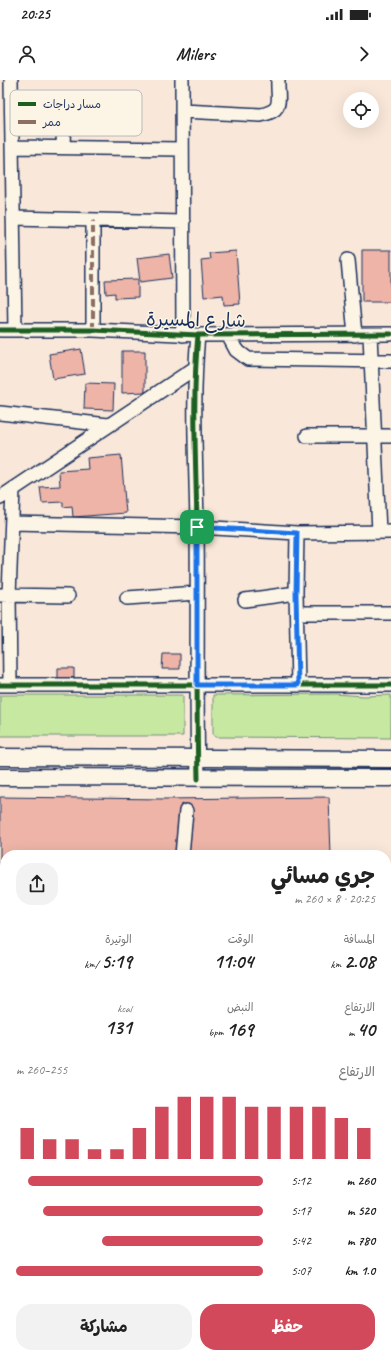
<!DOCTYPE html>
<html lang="ar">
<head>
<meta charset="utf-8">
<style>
	body { margin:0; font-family:Caveat,"Playpen Sans Arabic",sans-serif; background:#f2f2f2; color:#222; direction:rtl; height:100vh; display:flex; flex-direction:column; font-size:15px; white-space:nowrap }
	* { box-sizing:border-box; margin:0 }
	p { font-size:13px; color:#767676 }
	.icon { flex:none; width:22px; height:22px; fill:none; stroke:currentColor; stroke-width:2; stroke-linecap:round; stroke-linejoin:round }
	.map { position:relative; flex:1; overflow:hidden; direction:ltr }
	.details { position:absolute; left:0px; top:770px; width:391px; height:508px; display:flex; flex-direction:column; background:#fff; border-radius:16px 16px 0 0; box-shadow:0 4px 16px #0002; direction:rtl }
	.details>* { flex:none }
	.fabs { position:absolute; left:343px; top:12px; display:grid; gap:8px }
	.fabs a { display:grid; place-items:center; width:36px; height:36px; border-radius:50%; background:#fff; box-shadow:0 4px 16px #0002; font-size:20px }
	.pin { position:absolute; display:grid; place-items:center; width:34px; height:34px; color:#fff; margin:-17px; border-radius:8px; box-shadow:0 2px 6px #0006 }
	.round { display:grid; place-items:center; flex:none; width:42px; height:42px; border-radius:16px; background:#f2f2f2 }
	.overview { display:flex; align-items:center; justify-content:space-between; height:68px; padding:0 16px }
	h1 { font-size:22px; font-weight:700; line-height:30px }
	.metrics { display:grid; grid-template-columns:repeat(3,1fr); gap:6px; height:68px; padding:4px 16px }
	.metrics div { display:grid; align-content:center }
	.metrics b { font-size:20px; font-weight:700 }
	.metrics small { font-size:11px; font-weight:400 }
	.metrics p { font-size:11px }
	.chart { height:112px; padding:8px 16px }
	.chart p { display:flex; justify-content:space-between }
	.chart svg { width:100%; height:72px; margin-top:4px; stroke:#d1495b; stroke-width:6 }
	.action { display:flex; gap:8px; margin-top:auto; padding:8px 16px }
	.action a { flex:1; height:46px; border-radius:16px; background:#d1495b; color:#fff; font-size:16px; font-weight:700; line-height:46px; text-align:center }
	.action a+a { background:#f2f2f2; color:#222 }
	ul { padding:0 16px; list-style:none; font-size:13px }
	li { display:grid; grid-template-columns:64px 48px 1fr; align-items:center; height:30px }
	li i { height:10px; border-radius:5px; background:#d1495b }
	.status { display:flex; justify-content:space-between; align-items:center; height:28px; padding:0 20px; background:#fff; direction:ltr }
	.status svg { height:11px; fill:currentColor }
	header { display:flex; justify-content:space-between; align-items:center; height:52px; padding:0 16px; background:#fff; font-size:18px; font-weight:700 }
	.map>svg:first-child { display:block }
</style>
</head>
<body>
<div class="status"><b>20:25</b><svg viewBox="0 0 49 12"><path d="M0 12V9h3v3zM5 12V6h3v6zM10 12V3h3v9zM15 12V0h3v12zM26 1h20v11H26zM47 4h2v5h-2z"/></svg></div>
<header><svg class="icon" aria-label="forward" viewBox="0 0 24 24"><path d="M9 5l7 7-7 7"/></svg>Milers<svg class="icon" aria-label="person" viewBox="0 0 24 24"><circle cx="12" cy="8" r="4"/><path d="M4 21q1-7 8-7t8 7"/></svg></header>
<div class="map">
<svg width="391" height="1278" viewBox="0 0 391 1278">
	<rect width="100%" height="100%" fill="#f9e8d9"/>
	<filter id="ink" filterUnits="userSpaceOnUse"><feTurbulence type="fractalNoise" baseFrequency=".025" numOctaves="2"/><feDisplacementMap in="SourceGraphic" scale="8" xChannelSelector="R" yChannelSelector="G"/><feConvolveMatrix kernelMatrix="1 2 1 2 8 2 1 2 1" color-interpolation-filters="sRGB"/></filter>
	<g filter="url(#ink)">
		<path fill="#c7e8a0" stroke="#718c7f" d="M336,614L364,616L391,615V658L216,657L213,655V615Z
			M0,615H183V656H0Z"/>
		<path fill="#edb4a7" stroke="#1b2f5e" d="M362,170H391V222H362Z
			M236,171L240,224L224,225L223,215L204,217L201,180L210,179L209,173Z
			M169,174L172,198L140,202L137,178Z
			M138,199V217L115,218V213L106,214L105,200Z
			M81,269L85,294L53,299L49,274Z
			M122,271H145V312L122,313Z
			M85,303L114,304L113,330L84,329Z
			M121,375L126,433L73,437L72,426L63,427V422L42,423L40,407L60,406L59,391L88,389L87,378Z
			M163,574H180V589H162Z
			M58,588H74V601H58Z
			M0,717L165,719L329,717L331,775H5V1023H0Z
			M386,901H391V1027H386Z
			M0,1054H5V1082L0,1081Z
			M0,1094L5,1095V1144H0Z
			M386,1125L391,1126V1155H386Z
			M386,1155H391V1189H389L391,1256H386Z"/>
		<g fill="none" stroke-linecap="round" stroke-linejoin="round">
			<g stroke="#1b2f5e" stroke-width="16">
				<path id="minor" d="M11,0L15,250
					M182,0L183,255
					M12,27L64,31L63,67
					M183,31L261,35C285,30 277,20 278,0
					M12,67L182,69
					M13,138L183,142
					M348,180L355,255
					M0,250H93L198,255L391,254
					M93,250V140
					M198,255C192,318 196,383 197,446C198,530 196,614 198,699
					M228,255L236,270L248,279L391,281
					M370,255L379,452
					M0,333L108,345
					M307,356H391
					M0,418L195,288
					M12,443L197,447L297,453L391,452
					M297,453L296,513L298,605
					M0,515L68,516
					M127,518L197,513
					M245,520L296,513
					M297,533H391
					M10,604L9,515L13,409
					M0,605H391
					M182,775L186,731
					M0,1039H5
					M386,1040H391
					M143,1278L391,1273"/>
			</g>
			<g stroke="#1b2f5e" stroke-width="19">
				<path id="major" d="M0,677L391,679
					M0,697L391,698
					M375,1273V1278
					M326,1274L327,1278"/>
			</g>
			<use href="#minor" stroke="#fcf5e5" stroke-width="13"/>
			<use href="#major" stroke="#fcf5e5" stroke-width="16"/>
			<path stroke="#8d6e63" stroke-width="4" stroke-dasharray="8 4" stroke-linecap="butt" d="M93,250V140"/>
			<g stroke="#fcf5e5" stroke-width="8">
				<path id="cycleway" d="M0,250H93L198,255L391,254
					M198,255C192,318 196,383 197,446C198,530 196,614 198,699
					M0,605H391"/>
			</g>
			<use href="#cycleway" stroke="#1b5e20" stroke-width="5"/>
		</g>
	</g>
	<g fill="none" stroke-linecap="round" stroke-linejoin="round" filter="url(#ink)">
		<g stroke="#fff" stroke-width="8">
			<path id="route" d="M197,447L297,453L296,513L298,605H197Z"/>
		</g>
		<use href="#route" stroke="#1a73e8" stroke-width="5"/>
	</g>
	<g text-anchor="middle" stroke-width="3" stroke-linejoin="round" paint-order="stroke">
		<g font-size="19" fill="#1b2f5e" stroke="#fcf5e5">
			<text transform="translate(196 239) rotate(1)" y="7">شارع المسيرة</text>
		</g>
	</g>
	<rect x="10" y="10" width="132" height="46" rx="6" fill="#fcf5e5" stroke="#b8babc" stroke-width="1"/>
	<rect x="18" y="22" width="18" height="4" fill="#1b5e20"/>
	<rect x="18" y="40" width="18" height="4" fill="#8d6e63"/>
	<g font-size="11" fill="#1b2f5e">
		<text x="43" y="28">مسار دراجات</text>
		<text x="43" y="46">ممر</text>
	</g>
</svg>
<div class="fabs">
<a><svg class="icon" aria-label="locate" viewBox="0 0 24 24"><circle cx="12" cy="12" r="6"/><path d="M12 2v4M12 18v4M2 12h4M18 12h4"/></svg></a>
</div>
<div class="pin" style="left:197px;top:447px;background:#1e9e55"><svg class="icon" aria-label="arrive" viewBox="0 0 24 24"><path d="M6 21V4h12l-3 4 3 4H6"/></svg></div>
<section class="details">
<div class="overview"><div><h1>جري مسائي</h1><p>20:25 · 8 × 260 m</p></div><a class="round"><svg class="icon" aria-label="share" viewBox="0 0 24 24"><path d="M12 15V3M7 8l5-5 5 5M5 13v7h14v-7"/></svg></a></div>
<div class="metrics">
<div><p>المسافة</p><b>2.08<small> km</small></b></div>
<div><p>الوقت</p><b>11:04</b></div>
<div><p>الوتيرة</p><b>5:19<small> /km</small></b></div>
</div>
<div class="metrics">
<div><p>الارتفاع</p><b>40<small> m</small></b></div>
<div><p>النبض</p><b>169<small> bpm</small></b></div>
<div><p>kcal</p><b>131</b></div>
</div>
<div class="chart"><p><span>الارتفاع</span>255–260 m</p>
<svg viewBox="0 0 160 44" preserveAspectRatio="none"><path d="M5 44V25M15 44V32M25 44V32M35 44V38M45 44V38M55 44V25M65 44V12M75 44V6M85 44V6M95 44V6M105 44V12M115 44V12M125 44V12M135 44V12M145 44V19M155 44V25"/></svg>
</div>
<ul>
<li><b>260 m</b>5:12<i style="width:95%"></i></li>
<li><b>520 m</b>5:17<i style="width:89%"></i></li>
<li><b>780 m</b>5:42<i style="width:65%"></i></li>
<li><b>1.0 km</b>5:07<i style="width:100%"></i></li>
</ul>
<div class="action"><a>حفظ</a><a>مشاركة</a></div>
</section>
</div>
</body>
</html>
